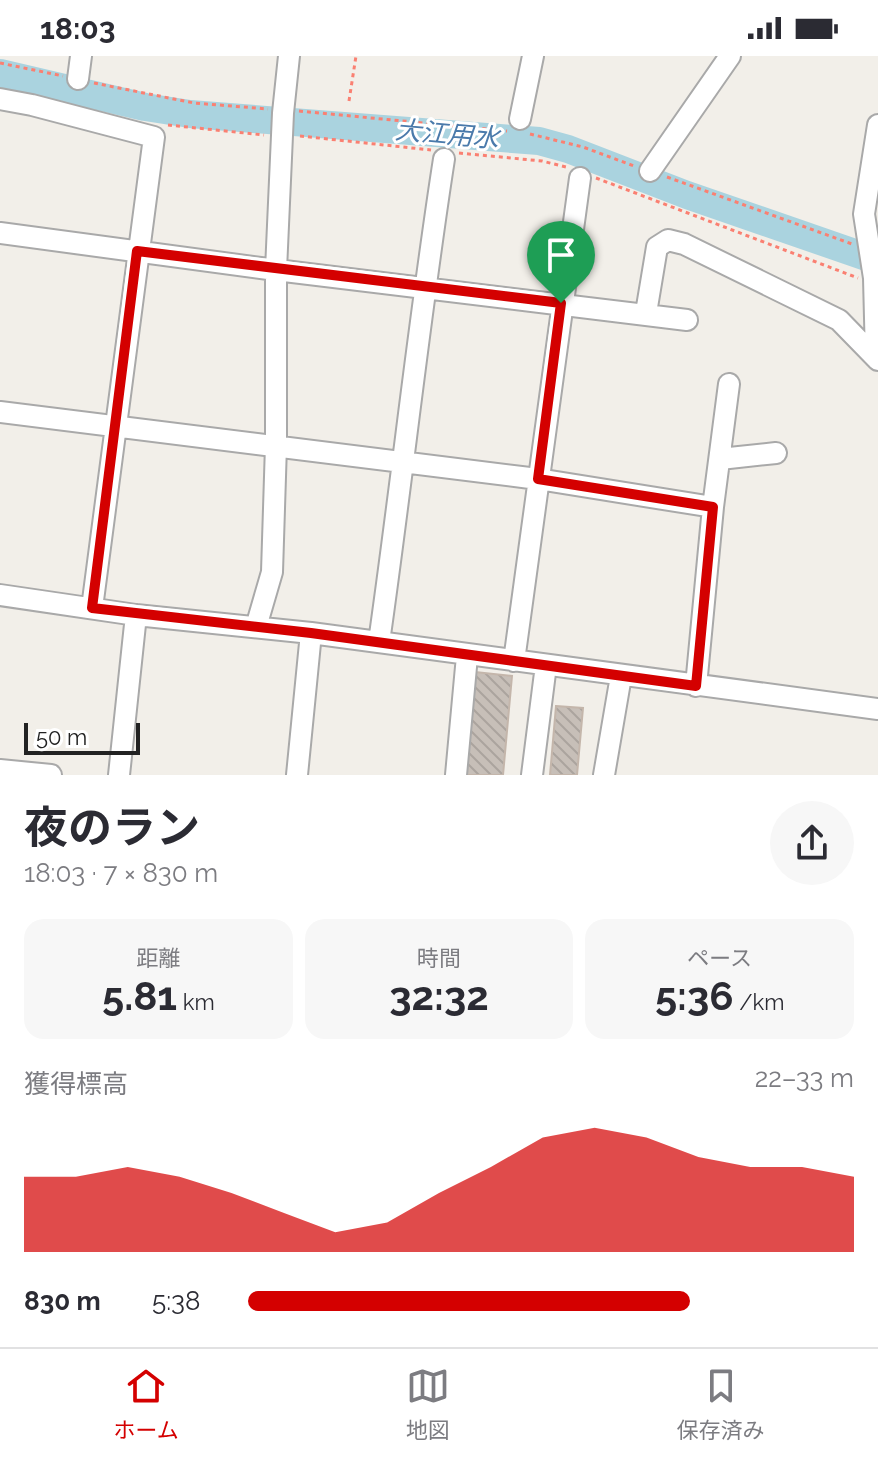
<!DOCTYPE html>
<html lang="ja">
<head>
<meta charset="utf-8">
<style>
	body { margin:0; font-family:Raleway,"Noto Sans JP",sans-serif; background:#f7f7f7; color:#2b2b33; height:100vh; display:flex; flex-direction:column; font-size:30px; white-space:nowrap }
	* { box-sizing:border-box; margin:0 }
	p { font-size:26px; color:#7c7c81 }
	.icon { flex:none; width:44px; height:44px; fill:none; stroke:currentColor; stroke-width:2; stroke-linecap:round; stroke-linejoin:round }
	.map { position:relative; height:719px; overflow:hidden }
	.details { display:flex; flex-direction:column; background:#fff; flex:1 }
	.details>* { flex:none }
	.scale { position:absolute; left:24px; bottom:20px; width:116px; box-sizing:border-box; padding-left:8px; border:4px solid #222; border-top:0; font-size:22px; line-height:28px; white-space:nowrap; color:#222; -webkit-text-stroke:6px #fff; paint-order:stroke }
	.pin { position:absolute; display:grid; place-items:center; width:68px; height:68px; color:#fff; margin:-82px -34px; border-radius:50% 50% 50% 0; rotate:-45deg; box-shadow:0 0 8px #0007 }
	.pin .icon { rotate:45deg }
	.round { display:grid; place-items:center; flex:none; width:84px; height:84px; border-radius:42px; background:#f7f7f7 }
	.headline { display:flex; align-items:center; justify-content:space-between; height:136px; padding:0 24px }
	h1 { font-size:44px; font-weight:700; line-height:60px }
	.stats { display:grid; grid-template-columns:repeat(3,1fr); gap:12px; height:136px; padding:8px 24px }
	.stats div { display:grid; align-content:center; border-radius:20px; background:#f7f7f7; text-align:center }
	.stats b { font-size:40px; font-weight:700 }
	.stats small { font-size:22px; font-weight:400 }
	.stats p { font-size:22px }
	.chart { height:224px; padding:16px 24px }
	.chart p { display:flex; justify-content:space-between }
	.chart svg { width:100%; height:144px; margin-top:8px; fill:#d40000; opacity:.7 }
	ul { padding:0 24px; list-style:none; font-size:26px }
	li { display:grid; grid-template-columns:128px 96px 1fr; align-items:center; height:60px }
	li i { height:20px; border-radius:10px; background:#d40000 }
	.status { display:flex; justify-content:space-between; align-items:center; height:56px; padding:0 40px; background:#fff; direction:ltr }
	.status svg { height:22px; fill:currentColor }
	.tab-bar { display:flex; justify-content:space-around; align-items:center; height:112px; border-top:2px solid #e1e1e2; background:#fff; font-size:22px; color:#7c7c81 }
	.tab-bar a { display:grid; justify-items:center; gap:4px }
	.tab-bar .on { color:#d40000 }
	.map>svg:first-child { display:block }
</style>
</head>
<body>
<div class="status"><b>18:03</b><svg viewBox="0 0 49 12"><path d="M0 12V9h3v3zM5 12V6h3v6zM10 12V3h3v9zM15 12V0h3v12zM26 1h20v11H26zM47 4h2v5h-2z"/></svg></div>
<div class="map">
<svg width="878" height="719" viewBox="0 0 878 719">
	<defs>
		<pattern id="building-back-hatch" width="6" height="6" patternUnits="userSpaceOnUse" patternTransform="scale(2)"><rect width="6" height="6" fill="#c7bfb8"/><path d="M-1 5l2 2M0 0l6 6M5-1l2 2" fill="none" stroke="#aba49e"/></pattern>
	</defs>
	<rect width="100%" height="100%" fill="#f2efe9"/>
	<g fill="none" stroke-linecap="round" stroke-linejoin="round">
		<path stroke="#aad3df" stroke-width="28" d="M0,17L145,51L190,58L539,85L568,93L687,139L878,205"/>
	</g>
	<path fill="url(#building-back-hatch)" stroke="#c4b6ab" stroke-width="2" d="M475,616L512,620L503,719H466Z
		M556,650L583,652L577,719H550Z"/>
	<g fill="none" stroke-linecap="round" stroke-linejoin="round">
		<g stroke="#a9a9a9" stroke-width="24">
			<path id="minor" d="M78,23L81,0
				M0,43L32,49L154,81L92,552
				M520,63L533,0
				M650,115L730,0
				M0,177L276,214L687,264
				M646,257L657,191L668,184L684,188L839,264L878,304
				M876,302L874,222L864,158L878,69
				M0,356L538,423L713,451
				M720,403L776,397
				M0,539L136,559L311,577L878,653
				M256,571L272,516L276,389V214L283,57L289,0
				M379,586C402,425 419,263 444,103
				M514,605L580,122
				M696,630L713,451L729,328
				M0,714L51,719
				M119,719L136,559
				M297,719L311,577
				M456,719L467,600
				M532,719L546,609
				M604,719L621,620"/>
		</g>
		<path stroke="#fa8072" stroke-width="3" stroke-dasharray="4 4" stroke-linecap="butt" d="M0,7L63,20
			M94,27L194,47L268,53
			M349,45L356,0
			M299,55L507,75
			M168,69L264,79
			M530,78L583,91L634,110
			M300,80L431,94
			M459,97L542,105L566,111
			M667,121L852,188
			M596,122L858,222"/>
		<use href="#minor" stroke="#fff" stroke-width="20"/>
	</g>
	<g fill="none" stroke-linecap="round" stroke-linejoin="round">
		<g stroke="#fff" stroke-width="16">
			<path id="route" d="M137,195L561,247L538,423L713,451L696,630L311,577L92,552Z"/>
		</g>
		<use href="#route" stroke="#d40000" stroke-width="10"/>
	</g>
	<g text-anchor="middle" stroke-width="6" stroke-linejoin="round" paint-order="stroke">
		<g font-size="26" font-style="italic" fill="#4a7aab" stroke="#fff">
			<text transform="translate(447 78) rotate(5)" y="9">大江用水</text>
		</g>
	</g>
</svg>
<div class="scale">50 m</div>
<div class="pin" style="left:561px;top:247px;background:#1e9e55"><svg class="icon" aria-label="arrive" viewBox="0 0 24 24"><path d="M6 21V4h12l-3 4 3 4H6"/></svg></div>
</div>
<section class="details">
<div class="headline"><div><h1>夜のラン</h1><p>18:03 · 7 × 830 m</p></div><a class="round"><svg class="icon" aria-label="share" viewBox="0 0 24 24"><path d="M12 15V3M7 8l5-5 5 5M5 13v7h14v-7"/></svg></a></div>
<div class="stats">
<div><p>距離</p><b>5.81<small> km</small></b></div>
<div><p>時間</p><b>32:32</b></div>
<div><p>ペース</p><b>5:36<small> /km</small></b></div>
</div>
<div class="chart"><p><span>獲得標高</span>22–33 m</p>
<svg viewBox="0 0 160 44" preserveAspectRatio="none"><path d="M0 44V21L10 21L20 18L30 21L40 26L50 32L60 38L70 35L80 26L90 18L100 9L110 6L120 9L130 15L140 18L150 18L160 21V44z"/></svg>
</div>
<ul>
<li><b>830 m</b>5:38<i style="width:73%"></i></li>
</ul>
</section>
<nav class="tab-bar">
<a class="on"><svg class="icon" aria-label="home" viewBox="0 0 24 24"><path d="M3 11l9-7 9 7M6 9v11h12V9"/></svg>ホーム</a>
<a><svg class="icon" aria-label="map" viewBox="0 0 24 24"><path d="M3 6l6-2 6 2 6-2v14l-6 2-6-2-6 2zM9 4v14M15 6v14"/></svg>地図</a>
<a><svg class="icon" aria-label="saved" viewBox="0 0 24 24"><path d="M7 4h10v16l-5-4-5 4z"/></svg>保存済み</a>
</nav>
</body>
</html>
